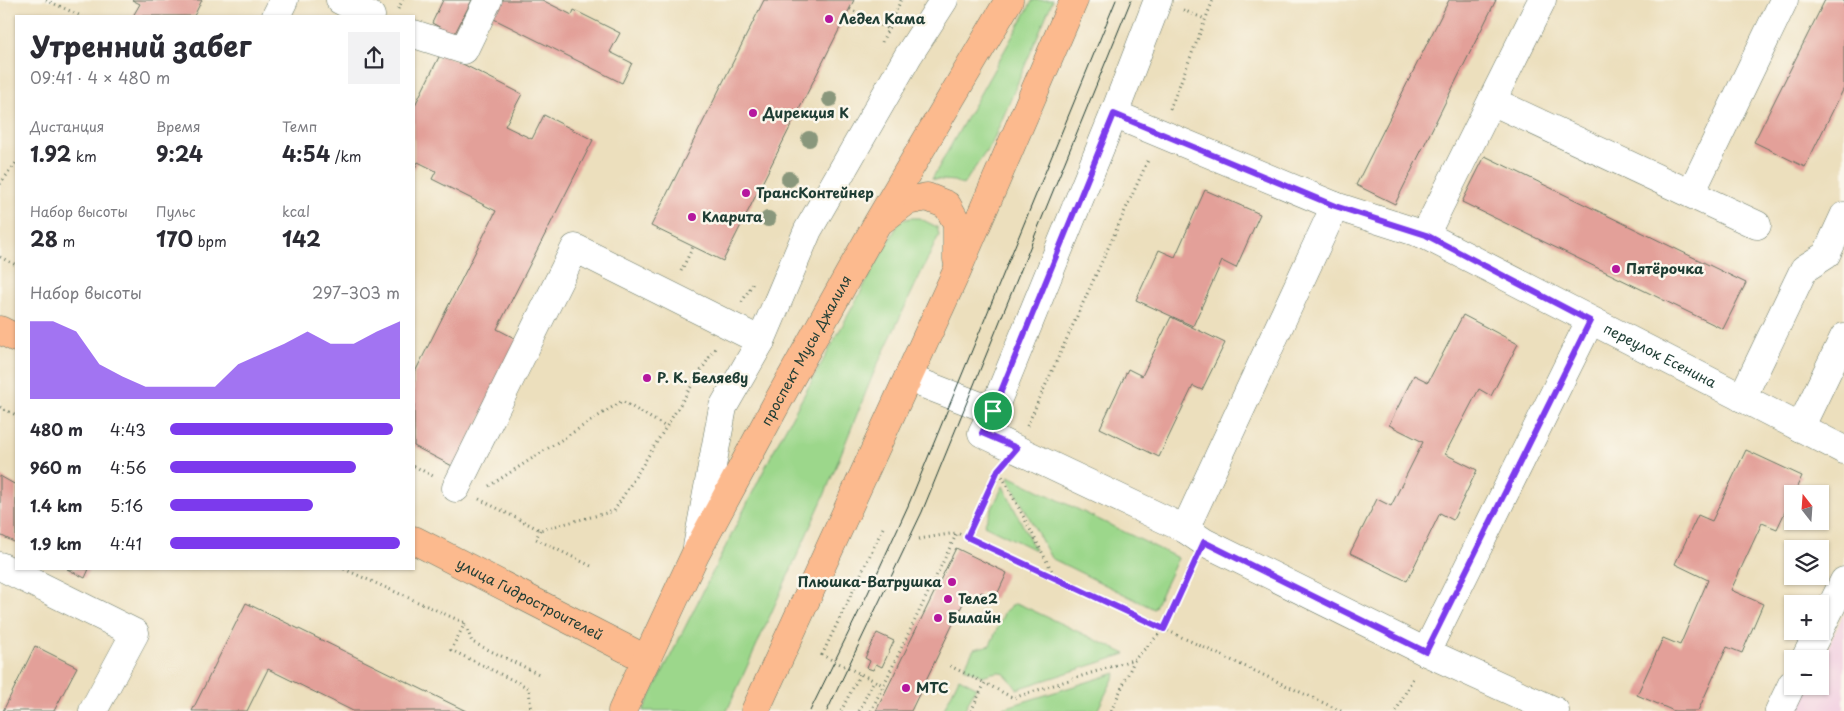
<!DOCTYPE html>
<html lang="ru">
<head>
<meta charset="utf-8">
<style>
	body { margin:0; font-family:"Playpen Sans",sans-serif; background:#f2f2f3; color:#2b2b33; height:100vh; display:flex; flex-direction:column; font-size:19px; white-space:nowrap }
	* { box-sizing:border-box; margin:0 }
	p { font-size:16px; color:#7c7c81 }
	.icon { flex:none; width:28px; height:28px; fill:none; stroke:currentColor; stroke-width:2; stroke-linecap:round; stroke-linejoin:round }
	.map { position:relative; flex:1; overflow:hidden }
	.sheet { position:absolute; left:15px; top:15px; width:400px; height:555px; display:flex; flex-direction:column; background:#fff; border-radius:0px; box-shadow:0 1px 4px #0004 }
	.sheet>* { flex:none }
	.needle { width:32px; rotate:343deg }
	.controls { position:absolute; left:1784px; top:485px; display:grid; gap:10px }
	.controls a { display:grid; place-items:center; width:45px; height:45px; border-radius:0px; background:#fff; box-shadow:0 1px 4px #0004; font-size:25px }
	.pin { position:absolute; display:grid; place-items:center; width:42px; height:42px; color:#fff; margin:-21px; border:2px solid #fff; border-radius:50%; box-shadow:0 1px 5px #0007 }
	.round { display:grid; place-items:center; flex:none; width:52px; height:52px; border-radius:0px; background:#f2f2f3 }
	.summary { display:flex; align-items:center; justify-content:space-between; height:85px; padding:0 15px }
	h1 { font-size:28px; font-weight:700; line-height:38px }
	.figures { display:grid; grid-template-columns:repeat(3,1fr); gap:8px; height:85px; padding:5px 15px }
	.figures div { display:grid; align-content:center }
	.figures b { font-size:21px; font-weight:700 }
	.figures small { font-size:14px; font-weight:400 }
	.figures p { font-size:14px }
	.chart { height:140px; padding:10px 15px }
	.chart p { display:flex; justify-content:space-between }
	.chart svg { width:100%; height:90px; margin-top:5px; fill:#7c3aed; opacity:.7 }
	ul { padding:0 15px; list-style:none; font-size:16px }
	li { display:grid; grid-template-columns:80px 60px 1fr; align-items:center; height:38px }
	li i { height:12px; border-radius:6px; background:#7c3aed }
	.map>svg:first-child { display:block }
</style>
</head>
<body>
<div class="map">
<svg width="1844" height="711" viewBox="0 0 1844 711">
	<rect width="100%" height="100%" fill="#fbf7ec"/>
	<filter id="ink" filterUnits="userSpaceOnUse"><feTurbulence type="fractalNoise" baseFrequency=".02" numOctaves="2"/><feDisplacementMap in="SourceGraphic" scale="10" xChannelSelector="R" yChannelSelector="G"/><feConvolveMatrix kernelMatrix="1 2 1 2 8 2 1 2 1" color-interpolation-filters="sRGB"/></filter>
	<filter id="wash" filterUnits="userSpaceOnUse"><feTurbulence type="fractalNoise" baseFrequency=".0096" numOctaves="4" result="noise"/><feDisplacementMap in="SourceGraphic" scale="20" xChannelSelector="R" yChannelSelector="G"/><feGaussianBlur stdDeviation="1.12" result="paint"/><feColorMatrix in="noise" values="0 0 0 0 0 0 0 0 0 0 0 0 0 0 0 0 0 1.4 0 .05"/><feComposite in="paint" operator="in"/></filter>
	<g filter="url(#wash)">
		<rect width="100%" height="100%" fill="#ecdfbd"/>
		<path fill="#f2cfe1" d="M1844,613V711H1798L1810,686H1820V664Z"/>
		<path fill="#9cd78b" stroke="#5e8a60" d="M1033,0H1053L992,143L963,185L954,181L932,179Z
			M910,218H919L937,227L939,235L874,372L824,496L727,711H643L777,444L900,221Z
			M1009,476L1178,558L1154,609L1051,558L1008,478Z
			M1003,486L1035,550L984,525Z
			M1014,604L1021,605L1126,654L1017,689C1002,670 1005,669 982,676L964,668L974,649L990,645L1005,611Z
			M1116,673L1097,711H994Z
			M959,678L976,687L964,711H943Z"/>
		<g id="blocks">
			<path fill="#e3a099" d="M132,0H202L194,16H133L140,4Z
				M443,0H472L454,35L432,23Z
				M498,0H542L572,15L574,10L620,33L610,52L632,63L622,83L490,17Z
				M764,0H854L723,261L651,226Z
				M1449,0H1496L1395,204L1356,185Z
				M1825,0H1844V88L1805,167L1754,142Z
				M441,53L522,94L505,126L532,139L544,115L593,140L497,329L520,341L456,468L414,446V374L496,211L432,179L436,171L418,162L414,170V107Z
				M1485,156L1746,283L1723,329L1462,202Z
				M1205,190L1260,214L1236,268L1222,261L1193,326L1136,300L1159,250L1175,257Z
				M1463,315L1518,344L1491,396L1479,389L1445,454L1477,470L1453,520L1440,513L1407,581L1350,553L1377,499L1391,506L1423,442L1389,425L1414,375L1428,382Z
				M1171,317L1225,343L1202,390L1193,386L1159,457L1100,428L1128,369L1142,376Z
				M1746,450L1802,476L1777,529L1762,523L1731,590L1763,604L1742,653L1727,647L1698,711H1674L1637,695L1663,638L1680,645L1708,580L1675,564L1698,515L1712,521Z
				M0,476L16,485V543L0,535Z
				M956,548L1007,573L995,599L981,592L976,602L966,597L911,711H876Z
				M67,569H89L85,578Z
				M246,603L466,711H353L268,669L247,711H192Z
				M877,633L894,641L882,667L876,664L873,670L867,668L870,661L865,658Z
				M35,646L77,667L54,711H3Z"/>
		</g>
	</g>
	<g filter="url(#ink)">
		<use href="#blocks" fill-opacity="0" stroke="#677664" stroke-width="1"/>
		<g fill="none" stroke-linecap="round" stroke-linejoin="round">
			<g stroke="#677664" stroke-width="29">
				<g id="minor">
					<path d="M340,0L371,16"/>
					<path d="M1158,0L1114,114L993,411L982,433L1185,529L1204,542L1426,652L1555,711"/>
					<path d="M276,16L284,0"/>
					<path d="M414,34L464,50L488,0"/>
					<path d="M1492,101L1757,225"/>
					<path id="s1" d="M1114,114L1335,206L1425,235L1844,450"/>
					<path d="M1691,193L1784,0"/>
					<path d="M1425,235L1542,0"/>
					<path d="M908,378L993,411"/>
					<path d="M1742,398L1804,269L1826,255L1844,216"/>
					<path d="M1800,428L1844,337"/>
					<path d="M456,488L575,248L761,341"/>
					<path d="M1185,529L1335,206"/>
					<path d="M697,547L723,407L761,341L808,230L908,56L944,0"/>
					<path d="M0,566L135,633L93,711"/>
					<path d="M1820,629L1844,581"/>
					<path d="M1426,652L1590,321"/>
					<path d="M1805,659L1819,631"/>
					<path d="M1779,711L1792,684"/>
				</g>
			</g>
			<g stroke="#677664" stroke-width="29">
				<g id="major">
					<path d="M882,220L907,201L927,197L947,205L957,223V259"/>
					<path d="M0,330L16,338"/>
					<path id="s2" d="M414,540L646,659"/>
					<path id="s3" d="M622,711L695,555L778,401L878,222L1009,0"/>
					<path d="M755,711L956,273L1074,0"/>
				</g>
			</g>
			<path stroke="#677664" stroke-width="3" stroke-dasharray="1 4" stroke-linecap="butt" d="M46,0L81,16
				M398,9L403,0
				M850,9L888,29
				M1183,10L1205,19
				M882,42L901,0
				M1170,109L1213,0
				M0,184L16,163
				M0,257L16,265
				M681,271L693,247
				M742,302L754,281
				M0,407L16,415
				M1027,426L1149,158
				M414,466L433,476
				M1000,472L1055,577
				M489,486L622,401L666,427
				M479,499L540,530L614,511L715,348
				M883,528L822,655L883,685
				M540,530L536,539L593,567
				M967,537L998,470
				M919,539L956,533
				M344,569L465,623L472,642L541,675
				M465,623L451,650L529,688L531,711
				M950,666L985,683
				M841,711L860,674
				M859,711L874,680
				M871,711L957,533L1341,711
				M971,711L985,683L1013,698L1135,659
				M1111,711L1135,659L1164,629L1192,567
				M1396,711L1414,676"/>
			<use href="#minor" stroke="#fff" stroke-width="28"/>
			<use href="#major" stroke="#fcba8e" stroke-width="28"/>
			<path stroke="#1f3d34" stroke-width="1" d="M810,711L868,593L908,506L1116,0
				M827,711L922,512L1131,0"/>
		</g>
		<g fill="#89977b">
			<circle cx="830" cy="99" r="8"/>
			<circle cx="809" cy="139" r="8"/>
			<circle cx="789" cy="179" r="8"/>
			<circle cx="768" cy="219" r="8"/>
		</g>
	</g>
	<g fill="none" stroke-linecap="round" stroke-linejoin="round" filter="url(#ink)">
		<g stroke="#fff" stroke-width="10">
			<path id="route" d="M1114,114L1335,206L1426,235L1590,321L1426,652L1204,542L1164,629L967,537L998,470L1017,448L982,433L993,411Z"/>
		</g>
		<use href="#route" stroke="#7c3aed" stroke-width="6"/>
	</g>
	<g fill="#b5179e" stroke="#fbf7ec" stroke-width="2">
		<circle cx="829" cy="19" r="5"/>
		<circle cx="753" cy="113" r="5"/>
		<circle cx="746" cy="193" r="5"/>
		<circle cx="692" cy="217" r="5"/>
		<circle cx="1616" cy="269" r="5"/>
		<circle cx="647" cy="378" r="5"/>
		<circle cx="952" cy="582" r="5"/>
		<circle cx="948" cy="599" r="5"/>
		<circle cx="938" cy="618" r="5"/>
		<circle cx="906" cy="688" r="5"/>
	</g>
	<g text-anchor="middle" stroke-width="5" stroke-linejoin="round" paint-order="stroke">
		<g font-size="14" font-weight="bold" fill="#1f3d34" stroke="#fbf7ec" text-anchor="start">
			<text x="839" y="24">Ледел Кама</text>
			<text x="763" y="118">Дирекция К</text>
			<text x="756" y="198">ТрансКонтейнер</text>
			<text x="702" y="222">Кларита</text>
			<text x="1626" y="274">Пятёрочка</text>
			<text x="657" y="383">Р. К. Беляеву</text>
			<text x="942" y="587" text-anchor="end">Плюшка-Ватрушка</text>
			<text x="958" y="604">Теле2</text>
			<text x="948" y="623">Билайн</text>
			<text x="916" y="693">МТС</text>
		</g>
		<g font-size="14" fill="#1f3d34" stroke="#fbf7ec">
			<text dy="5" stroke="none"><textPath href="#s3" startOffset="405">проспект Мусы Джалиля</textPath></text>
			<text dy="5" stroke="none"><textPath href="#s1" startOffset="598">переулок Есенина</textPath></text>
			<text dy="5" stroke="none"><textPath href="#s2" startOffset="130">улица Гидростроителей</textPath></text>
		</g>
	</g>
</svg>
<div class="controls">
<a><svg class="needle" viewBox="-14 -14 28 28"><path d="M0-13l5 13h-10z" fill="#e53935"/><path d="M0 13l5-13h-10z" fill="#7c7c81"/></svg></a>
<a><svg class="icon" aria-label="layers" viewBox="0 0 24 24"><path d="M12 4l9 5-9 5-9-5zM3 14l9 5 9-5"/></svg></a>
<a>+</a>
<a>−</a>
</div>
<div class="pin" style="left:993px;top:411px;background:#1e9e55"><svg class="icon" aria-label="arrive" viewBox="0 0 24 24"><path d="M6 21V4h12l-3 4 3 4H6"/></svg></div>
<section class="sheet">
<div class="summary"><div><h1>Утренний забег</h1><p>09:41 · 4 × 480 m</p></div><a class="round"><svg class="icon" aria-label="share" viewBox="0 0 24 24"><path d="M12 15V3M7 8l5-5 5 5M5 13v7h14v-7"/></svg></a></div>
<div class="figures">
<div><p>Дистанция</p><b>1.92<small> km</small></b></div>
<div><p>Время</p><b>9:24</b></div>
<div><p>Темп</p><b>4:54<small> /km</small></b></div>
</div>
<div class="figures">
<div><p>Набор высоты</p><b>28<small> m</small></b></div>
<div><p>Пульс</p><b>170<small> bpm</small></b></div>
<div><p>kcal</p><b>142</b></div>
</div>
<div class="chart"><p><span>Набор высоты</span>297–303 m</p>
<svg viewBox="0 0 160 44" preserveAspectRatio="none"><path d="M0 44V6L10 6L20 11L30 27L40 33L50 38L60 38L70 38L80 38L90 27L100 22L110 17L120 11L130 17L140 17L150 11L160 6V44z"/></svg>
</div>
<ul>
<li><b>480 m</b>4:43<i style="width:97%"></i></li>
<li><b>960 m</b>4:56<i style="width:81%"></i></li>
<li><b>1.4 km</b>5:16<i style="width:62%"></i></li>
<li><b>1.9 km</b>4:41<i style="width:100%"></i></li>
</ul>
</section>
</div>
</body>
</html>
